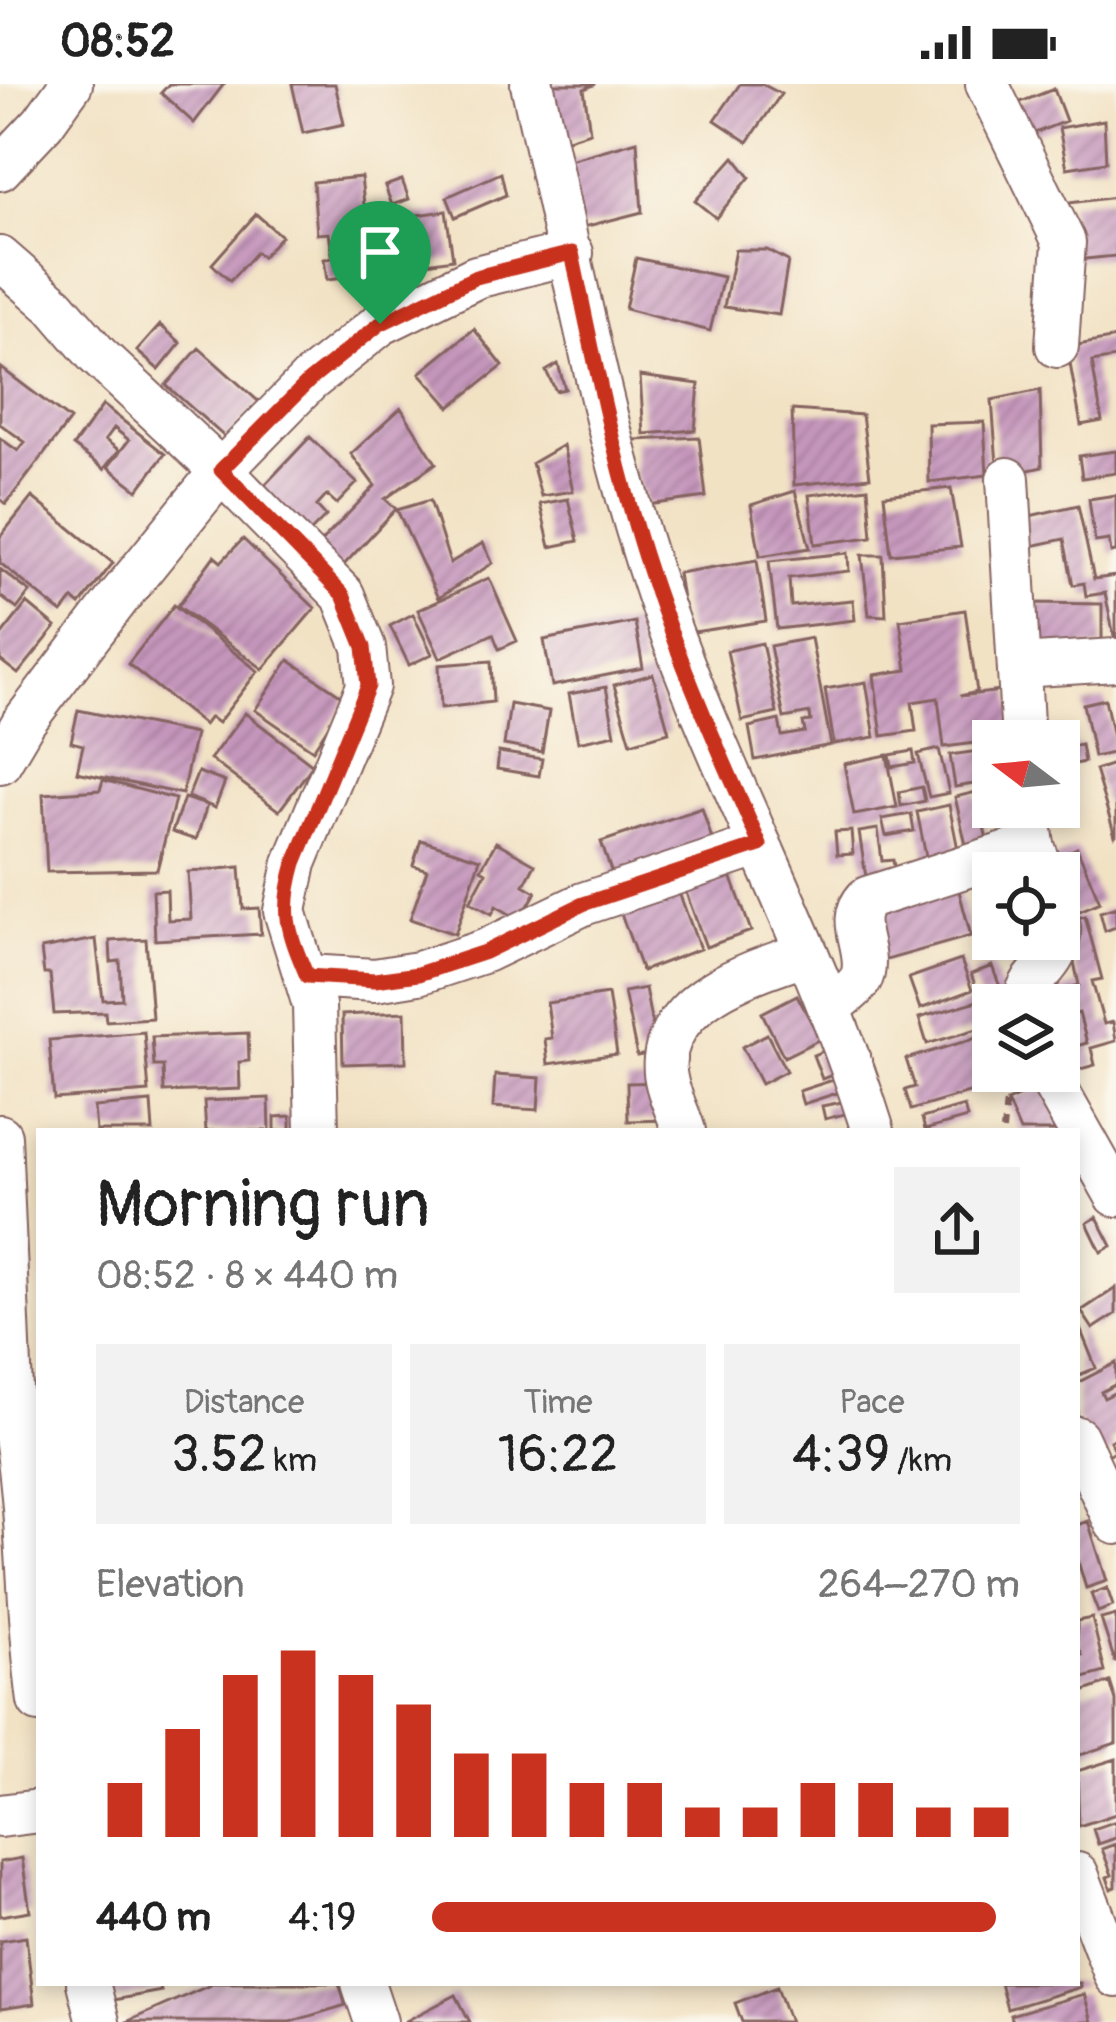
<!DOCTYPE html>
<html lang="en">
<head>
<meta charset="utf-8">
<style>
	body { margin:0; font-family:Pangolin,sans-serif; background:#f2f2f2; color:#222; height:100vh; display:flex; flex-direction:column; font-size:45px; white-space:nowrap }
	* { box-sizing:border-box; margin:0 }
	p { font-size:39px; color:#767676 }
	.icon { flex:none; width:66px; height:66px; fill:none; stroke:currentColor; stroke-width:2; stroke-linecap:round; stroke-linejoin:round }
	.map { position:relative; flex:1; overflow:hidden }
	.sheet { position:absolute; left:36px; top:1044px; width:1044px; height:858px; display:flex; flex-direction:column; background:#fff; border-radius:0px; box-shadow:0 6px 18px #0003 }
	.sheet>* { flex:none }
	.needle { width:78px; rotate:286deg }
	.buttons { position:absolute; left:972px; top:636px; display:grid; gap:24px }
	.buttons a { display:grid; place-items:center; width:108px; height:108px; border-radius:0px; background:#fff; box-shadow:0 6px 18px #0003; font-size:60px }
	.pin { position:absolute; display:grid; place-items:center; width:102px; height:102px; color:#fff; margin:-123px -51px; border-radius:50% 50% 50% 0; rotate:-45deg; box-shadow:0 0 12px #0007 }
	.pin .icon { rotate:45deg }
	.round { display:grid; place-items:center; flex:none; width:126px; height:126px; border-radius:0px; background:#f2f2f2 }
	.head { display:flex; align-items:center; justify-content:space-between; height:204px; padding:0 60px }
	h1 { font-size:66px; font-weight:600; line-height:90px }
	.figures { display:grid; grid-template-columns:repeat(3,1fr); gap:18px; height:204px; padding:12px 60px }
	.figures div { display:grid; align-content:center; border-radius:0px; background:#f2f2f2; text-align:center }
	.figures b { font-size:51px; font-weight:600 }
	.figures small { font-size:33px; font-weight:400 }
	.figures p { font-size:33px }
	.chart { height:336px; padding:24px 60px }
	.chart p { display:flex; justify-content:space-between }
	.chart svg { width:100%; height:216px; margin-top:12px; stroke:#c8321e; stroke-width:6 }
	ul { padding:0 60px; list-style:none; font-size:39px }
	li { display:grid; grid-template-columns:192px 144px 1fr; align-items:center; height:90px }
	li i { height:30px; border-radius:15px; background:#c8321e }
	.status { display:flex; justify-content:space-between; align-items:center; height:84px; padding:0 60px; background:#fff; direction:ltr }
	.status svg { height:33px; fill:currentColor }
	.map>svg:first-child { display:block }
</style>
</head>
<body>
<div class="status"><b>08:52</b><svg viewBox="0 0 49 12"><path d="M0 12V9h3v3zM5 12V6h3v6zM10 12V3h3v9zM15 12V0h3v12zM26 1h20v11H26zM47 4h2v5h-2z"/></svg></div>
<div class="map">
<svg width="1116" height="1938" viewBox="0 0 1116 1938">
	<defs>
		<pattern id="building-hatch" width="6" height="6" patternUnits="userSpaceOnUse" patternTransform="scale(3)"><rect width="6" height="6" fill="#c697bd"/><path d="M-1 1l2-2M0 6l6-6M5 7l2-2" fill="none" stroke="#a37b9a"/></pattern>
	</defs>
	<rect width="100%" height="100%" fill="#fbf7ec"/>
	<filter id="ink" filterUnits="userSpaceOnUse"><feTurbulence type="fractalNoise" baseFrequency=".00833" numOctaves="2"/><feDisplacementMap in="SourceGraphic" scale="24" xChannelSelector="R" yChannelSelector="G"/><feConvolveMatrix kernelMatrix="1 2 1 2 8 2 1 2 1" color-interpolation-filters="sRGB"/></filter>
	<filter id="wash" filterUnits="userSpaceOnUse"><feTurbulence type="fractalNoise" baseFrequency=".004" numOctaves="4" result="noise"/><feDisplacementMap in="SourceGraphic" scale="48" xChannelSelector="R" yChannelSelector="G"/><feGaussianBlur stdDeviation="2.7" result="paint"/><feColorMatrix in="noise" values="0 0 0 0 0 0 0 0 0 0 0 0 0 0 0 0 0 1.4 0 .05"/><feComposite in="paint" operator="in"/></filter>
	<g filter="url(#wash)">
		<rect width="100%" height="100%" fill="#f2e2c4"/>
		<g id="blocks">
			<path fill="url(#building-hatch)" d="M169,0H224L194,39L161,9Z
				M292,0H335L344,40L303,49Z
				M548,0H596L584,5L590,48L561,57Z
				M740,0H762L781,10L748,58L715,36Z
				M1054,5L1066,37L1017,56L1005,24Z
				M1104,36L1106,78L1067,84L1059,44Z
				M637,57L642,128L580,144L569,76Z
				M734,73L750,93L716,134L695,117Z
				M501,89L506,111L455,133L447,113Z
				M361,93L369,166L332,170L329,149L317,150L313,98Z
				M402,96L409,115L392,121L385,102Z
				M1116,113V172L1075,176L1069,119Z
				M446,127L453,175L407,182L409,197L389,199L380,136Z
				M256,130L281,152L262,173L256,168L230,197L212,180Z
				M735,166H767L788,177L779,231L724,223Z
				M356,171L359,192L327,196L324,175Z
				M636,174L723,193L710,247L625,225Z
				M160,241L181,259L159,286L137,267Z
				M474,245L503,282L450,323L420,289Z
				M1116,254V274L1092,278L1102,337L1081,341L1067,263Z
				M199,264L259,318L227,355L166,301Z
				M558,280L565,305L556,307L546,287Z
				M0,283L70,336L6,420L0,415V354L18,367L25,358L0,340Z
				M640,292L699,300L695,346L644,350Z
				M1040,306L1042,383L998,393L992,316Z
				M103,321L165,370L138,406L108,383L129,356L114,344L105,356L119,366L104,385L73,362Z
				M401,324L436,379L385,415L396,425L339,486L316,463L375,402L351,370Z
				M792,326L862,331L870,393L794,401Z
				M984,338L987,391L929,398L928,340Z
				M310,353L357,399L337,420L327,411L317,422L326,432L308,450L261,405Z
				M699,353L706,413L647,421L635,391V356Z
				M563,361L573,407L541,412L532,379Z
				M1116,367V389L1082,394L1079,372Z
				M868,404L872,453L815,460L809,411Z
				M951,404L961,463L891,470L884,411Z
				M795,407L810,464L760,472L751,421Z
				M1116,411V468L1111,469L1109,456L1095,458L1089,415Z
				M32,413L113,479L80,521L73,515L62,529L0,479V453Z
				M568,415L578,457L550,463L540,420Z
				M430,416L450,479L483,459L493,479L438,514L397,426Z
				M1078,421L1094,495L1116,492V562L1105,509L1086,512L1084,499L1073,501L1064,455L1027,463L1021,434Z
				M243,455L315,524L263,585L178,522L214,472L221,478Z
				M848,469L849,487L789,494L791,522L853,516L855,536L777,545L769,477Z
				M862,471H883L886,532L869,531Z
				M757,476L766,537L687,549L678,489Z
				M0,485L30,508L17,525L0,512Z
				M489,494L517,557L499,565L493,550L440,574L418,526Z
				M27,519L56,543L18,590L0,576V553Z
				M1032,519L1102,520V563H1031Z
				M174,521L258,587L218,639L210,633L204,641L128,580Z
				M965,526L977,608L960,612L1010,606L1016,654L944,663L938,614L912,618L916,647L882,652L874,591L907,586L900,536Z
				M413,530L432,570L409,581L390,542Z
				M635,538L643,584L552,602L544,556Z
				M811,554L831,661L755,676L749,643L779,636L782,652L805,648L803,638L811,637L810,629L784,634L770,562Z
				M762,559L777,629L742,637L727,567Z
				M289,576L346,615L313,666L255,626Z
				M491,577L493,618L441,624L439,581Z
				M653,590L669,648L631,659L614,601Z
				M866,598L875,653L834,660L825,605Z
				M606,603L615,650L578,658L569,610Z
				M1105,615L1116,668L1094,673L1083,620Z
				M510,620L549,627L542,668L504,661Z
				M78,626L195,650L182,710L77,688L83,661L71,658Z
				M245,629L313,681L279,727L210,675Z
				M1062,644L1066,663L1081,661L1084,678L1059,683V657H1034L1032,650Z
				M939,665L949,709L929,713L918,670Z
				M993,665V697L955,703L950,671Z
				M913,667L915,679L892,683L890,671Z
				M499,668L542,675L539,692L497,685Z
				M887,671L897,723L854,731L844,680Z
				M1116,679V751L1115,752L1095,686Z
				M198,688L225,698L215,724L188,713Z
				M103,696L175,715L157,786L47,788L43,710L100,706Z
				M922,703L925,717L901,722L899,708Z
				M976,708L991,773L970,778L955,713Z
				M184,714L207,721L196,756L172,748Z
				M949,721L961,780L929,787L917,728Z
				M702,724L719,777L619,810L601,758Z
				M911,730L914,747L886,752L882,735Z
				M878,745L882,777L893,776L897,802L868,806L859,748Z
				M851,747L853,770L837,771L835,748Z
				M421,756L480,775L455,850L410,835L427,786L413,781Z
				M496,758L535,780L524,801L536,808L520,836L496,822L492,830L470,818L486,788L481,785Z
				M1077,764L1100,818L1068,832L1059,811V789L1045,778Z
				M240,783L243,825L259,824L261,850L155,856L153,807L167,806L168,836L191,835L188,788Z
				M729,786L751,847L706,863L684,803Z
				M956,796L971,852L883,877L867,821Z
				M678,806L700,865L642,887L620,827Z
				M1116,823V843L1105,847L1100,828Z
				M1085,832L1102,895L1092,897L1104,940L1113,938L1116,957L1091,964L1095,981L1059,991V967L1087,959L1079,929L1059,934V921H1030L1028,916L1079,901L1065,837Z
				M96,855L103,916L122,915L120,877L111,878L110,857L146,855L152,934L106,937L105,928L54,930L50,890H44L41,865Z
				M961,876L972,906L920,925L909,894Z
				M992,882L1007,921H993L992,947L971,890Z
				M645,904L657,968L637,972L624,908Z
				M608,910L617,970L548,980L545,955L552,954L547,919Z
				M797,911L820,955L784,973L762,929Z
				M977,917L984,943L927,960L919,934Z
				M405,928L406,978L343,980L342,931Z
				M144,948L149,1008L54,1015L49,956Z
				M248,949L249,977L239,978L240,1005L164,1008L163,982H154L152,953Z
				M993,949V987L1041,988L911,1026L905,1006L915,1003L906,975Z
				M767,950L786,987L761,1000L742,963Z
				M830,964L840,988L822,995L813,971Z
				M495,991L540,994L538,1026L493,1023Z
				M836,995L840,1008L803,1020L799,1007Z
				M671,998L672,1036L628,1037L627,999Z
				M1046,1000L1068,1047H1020L1007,1018Z
				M269,1014L270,1047H206L204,1017Z
				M151,1018L153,1047H96L94,1023Z
				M842,1018L845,1030L825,1035L822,1022Z
				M964,1022L967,1034L925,1046L922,1034Z
				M291,1032V1047H275V1033Z
				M1097,1133L1112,1162L1101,1168L1087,1139Z
				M1116,1204V1230L1093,1245L1081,1227Z
				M1077,1237L1096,1284L1077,1292Z
				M1116,1279V1300L1101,1308L1104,1314L1116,1308V1354L1110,1357L1115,1367L1099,1376L1077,1334V1299Z
				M1088,1437L1107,1497L1086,1504L1077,1474V1441Z
				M1107,1504L1113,1522L1098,1528L1091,1510Z
				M1116,1531V1578H1115L1101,1535Z
				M1092,1534L1105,1588L1077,1596V1572L1082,1571L1077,1561V1537Z
				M1110,1598L1116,1617V1659L1077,1672V1610Z
				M1116,1675V1730L1079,1742L1077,1687Z
				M1116,1737V1754L1098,1760L1093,1745Z
				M1116,1760V1803L1111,1805L1107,1793L1112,1791L1102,1765Z
				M22,1774L30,1827L0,1832V1778Z
				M26,1853L34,1920L0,1925V1857Z
				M99,1899H159L161,1907L103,1918Z
				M215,1899H339L346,1921L290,1938H126Z
				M1000,1899H1080L1081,1903L1007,1925Z
				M777,1903L790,1938H742L735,1919Z
				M1084,1910L1092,1938H1012L1010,1931Z
				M456,1911L470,1938H404Z"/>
		</g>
	</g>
	<g filter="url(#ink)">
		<use href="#blocks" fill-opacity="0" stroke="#856361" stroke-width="3"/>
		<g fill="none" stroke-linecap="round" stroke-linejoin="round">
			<g stroke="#856361" stroke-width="46">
				<path id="minor" d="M532,0C574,183 606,371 671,548C733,716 820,875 873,1047
					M987,0L1064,158L1057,262
					M0,85L43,39L71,0
					M0,174L55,222L97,271L221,387L343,511L364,563L368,602L295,779L285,827L314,921L317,1047
					M1008,395L1023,657
					M1019,582L1116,576
					M0,678L23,639L119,513L221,387L309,297L380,240L476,193L572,169
					M1028,723L1033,761L1042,788
					M307,892L375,896L418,889L485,867L583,820L760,761
					M1025,921C1025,888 1061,886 1059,843
					M829,924C839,915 860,903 863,889C869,862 845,837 867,814L1033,761
					M1046,987L1116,1111
					M684,1047C677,1024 662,1000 665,975C673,910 755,887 807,869
					M0,1052L12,1330C30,1424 26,1522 39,1617
					M1077,1354L1116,1439
					M0,1732L39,1727
					M1077,1790L1116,1892
					M88,1899L98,1938
					M363,1899L376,1938"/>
			</g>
			<path stroke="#856361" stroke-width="6" stroke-dasharray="9 9" stroke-linecap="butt" d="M1003,1047L1006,1017L1015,1006"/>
			<use href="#minor" stroke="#fff" stroke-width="42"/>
		</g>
	</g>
	<g fill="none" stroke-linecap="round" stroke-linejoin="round" filter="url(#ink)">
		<g stroke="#fff" stroke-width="24">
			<path id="route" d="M572,169C592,265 611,360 639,454C671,560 716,660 760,761L583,820L485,868L418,890L375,896L307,892C287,845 281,828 295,779L368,602L364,563L343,511L221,386L309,297L380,240L476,193Z"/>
		</g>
		<use href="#route" stroke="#c8321e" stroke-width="15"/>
	</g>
</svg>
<div class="buttons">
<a><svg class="needle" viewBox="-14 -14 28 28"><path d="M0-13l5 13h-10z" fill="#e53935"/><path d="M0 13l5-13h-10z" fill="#767676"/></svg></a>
<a><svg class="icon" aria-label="locate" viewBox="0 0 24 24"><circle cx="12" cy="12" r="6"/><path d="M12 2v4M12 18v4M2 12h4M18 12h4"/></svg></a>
<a><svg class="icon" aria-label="layers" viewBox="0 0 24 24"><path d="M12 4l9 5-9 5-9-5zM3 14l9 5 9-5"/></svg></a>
</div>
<div class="pin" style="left:380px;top:240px;background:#1e9e55"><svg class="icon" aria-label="arrive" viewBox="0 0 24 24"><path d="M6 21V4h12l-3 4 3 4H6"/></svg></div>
<section class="sheet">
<div class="head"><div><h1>Morning run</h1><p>08:52 · 8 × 440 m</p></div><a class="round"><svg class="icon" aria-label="share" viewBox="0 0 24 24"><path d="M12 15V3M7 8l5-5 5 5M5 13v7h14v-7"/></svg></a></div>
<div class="figures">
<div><p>Distance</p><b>3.52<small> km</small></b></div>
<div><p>Time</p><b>16:22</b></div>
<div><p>Pace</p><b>4:39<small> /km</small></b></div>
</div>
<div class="chart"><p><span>Elevation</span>264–270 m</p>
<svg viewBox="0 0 160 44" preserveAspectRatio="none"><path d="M5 44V33M15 44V22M25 44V11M35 44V6M45 44V11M55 44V17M65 44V27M75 44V27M85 44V33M95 44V33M105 44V38M115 44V38M125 44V33M135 44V33M145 44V38M155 44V38"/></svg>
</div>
<ul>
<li><b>440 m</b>4:19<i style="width:96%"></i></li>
</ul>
</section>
</div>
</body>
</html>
